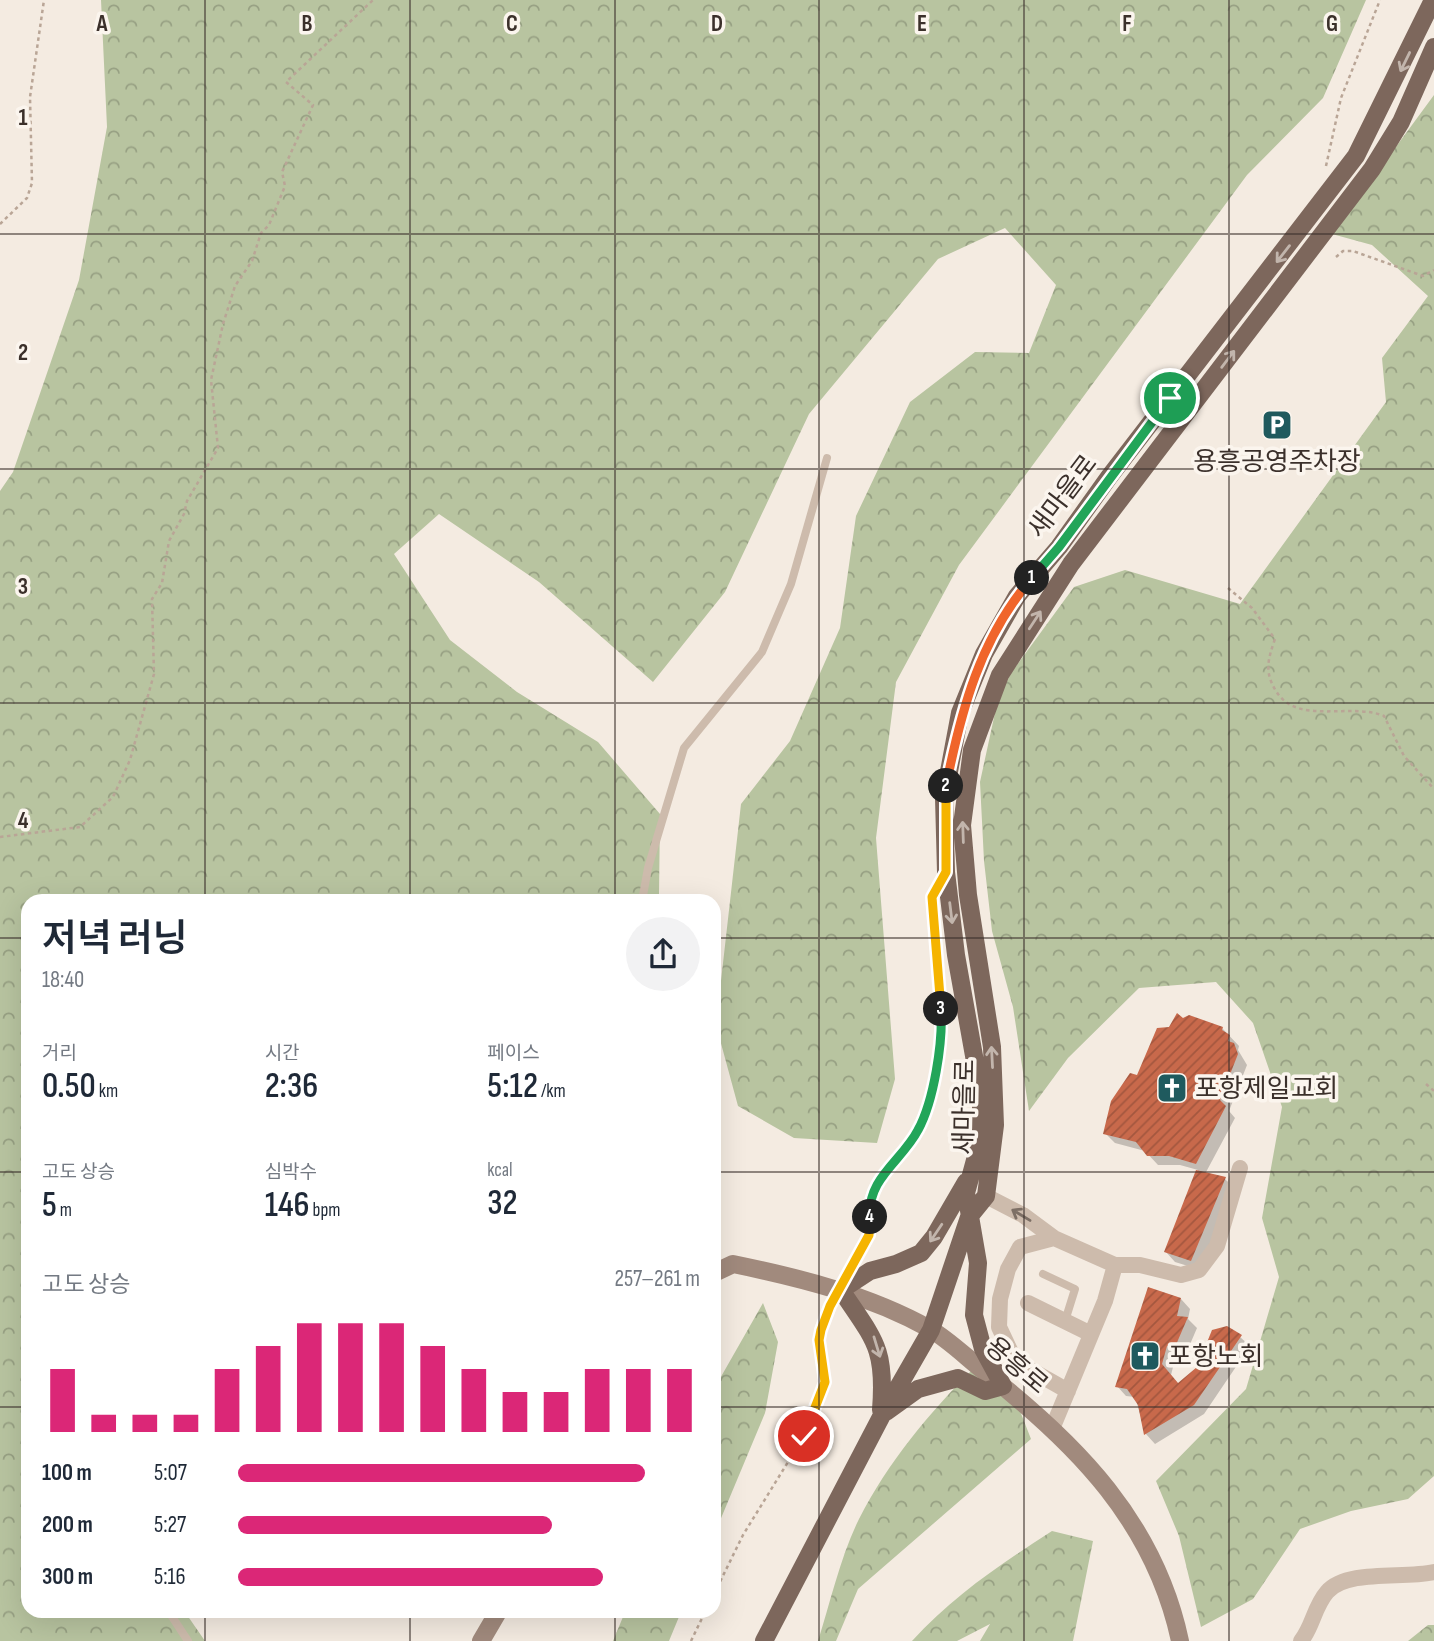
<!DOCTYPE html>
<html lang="ko">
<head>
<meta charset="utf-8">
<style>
	body { margin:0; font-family:"Sofia Sans Condensed","Noto Sans KR",sans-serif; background:#f2f2f3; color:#1f2937; height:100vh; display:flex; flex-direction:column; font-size:26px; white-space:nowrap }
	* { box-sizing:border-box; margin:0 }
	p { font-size:23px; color:#747a83 }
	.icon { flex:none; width:38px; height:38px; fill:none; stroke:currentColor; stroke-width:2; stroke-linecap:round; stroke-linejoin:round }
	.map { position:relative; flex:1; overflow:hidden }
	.sheet { position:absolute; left:21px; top:894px; width:700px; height:724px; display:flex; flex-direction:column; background:#fff; border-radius:21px; box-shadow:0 7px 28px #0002 }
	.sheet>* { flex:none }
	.pin { position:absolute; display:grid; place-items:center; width:60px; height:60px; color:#fff; margin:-30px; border:4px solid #fff; border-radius:50%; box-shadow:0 2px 7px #0007 }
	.km { position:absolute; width:35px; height:35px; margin:-18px; border-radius:50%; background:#222; color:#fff; font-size:19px; line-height:35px; text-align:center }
	.round { display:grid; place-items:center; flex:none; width:74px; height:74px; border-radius:37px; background:#f2f2f3 }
	.head { display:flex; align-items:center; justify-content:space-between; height:119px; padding:0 21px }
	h1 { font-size:38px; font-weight:600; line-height:52px }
	.figures { display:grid; grid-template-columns:repeat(3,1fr); gap:10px; height:119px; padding:7px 21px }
	.figures div { display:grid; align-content:center }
	.figures b { font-size:35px; font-weight:600 }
	.figures small { font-size:19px; font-weight:400 }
	.figures p { font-size:19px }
	.chart { height:196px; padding:14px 21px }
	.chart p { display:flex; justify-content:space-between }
	.chart svg { width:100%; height:126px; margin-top:7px; stroke:#db2777; stroke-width:6 }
	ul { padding:0 21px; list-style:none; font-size:23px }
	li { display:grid; grid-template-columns:112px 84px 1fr; align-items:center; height:52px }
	li i { height:18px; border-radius:9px; background:#db2777 }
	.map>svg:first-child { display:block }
</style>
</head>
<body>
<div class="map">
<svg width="1434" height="1641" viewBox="0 0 1434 1641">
	<defs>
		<pattern id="forest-crowns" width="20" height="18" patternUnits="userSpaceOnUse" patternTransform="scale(1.75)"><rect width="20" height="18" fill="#b8c4a0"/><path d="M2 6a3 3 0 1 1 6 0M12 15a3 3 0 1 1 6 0" fill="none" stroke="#97a083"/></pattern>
		<pattern id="building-hatch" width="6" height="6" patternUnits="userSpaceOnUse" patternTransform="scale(1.75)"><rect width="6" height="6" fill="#c8694b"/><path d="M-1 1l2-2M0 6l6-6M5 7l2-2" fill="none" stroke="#a4573f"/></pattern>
	</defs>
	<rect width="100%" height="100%" fill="#f4ebe1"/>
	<path fill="url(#forest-crowns)" d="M101,0H1366L1323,98L1247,175L959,565L896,682L876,838L895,1079L877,1143L794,1138L738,1106L716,1025L741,804L790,741L840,628L856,516L910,402L975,352L1029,353L1056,285L1005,228L938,259L809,414L725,592L653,682L539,582L439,514L394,554L450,640L517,692L598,742L660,814L659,894L569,901H28V1612H185L205,1641H0V491L13,472L79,280L107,127Z
		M1434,95V1476L1408,1499L1351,1511L1300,1529L1253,1599L1201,1627L1179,1536L1156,1481L1246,1389L1279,1277L1262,1218L1282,1107L1253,1023L1216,982L1139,988L1068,1058L1029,1111L1013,1007L992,931L984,861L980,782L998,699L1011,673L1074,587L1125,570L1240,604L1386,402L1382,358L1428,296L1372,245L1332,234Z
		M763,1303L778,1342L765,1413L714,1535V1389Z
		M975,1367L1013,1393L1031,1439L858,1589L836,1641H818C830,1603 841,1555 859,1519C888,1462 930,1412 975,1367Z
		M1052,1531L1093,1541L1073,1641H980L990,1624L957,1641H912C953,1596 1001,1564 1052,1531Z
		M625,1612H681L669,1641H613Z
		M1428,1625H1434V1641H1408Z"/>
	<path fill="#0003" d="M1183,1021L1222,1028L1239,1046L1238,1050L1247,1065L1229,1111L1235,1118L1205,1174L1225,1179L1235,1189L1201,1270L1175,1262L1166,1252L1198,1170L1180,1165H1158L1145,1151L1115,1143L1105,1133L1170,1029Z
		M1181,1299L1190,1309L1188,1319L1197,1328L1185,1356L1176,1355L1171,1375L1179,1385L1240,1337L1250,1346L1204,1414L1155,1444L1146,1434L1135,1397L1126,1396L1117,1386Z"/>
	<path fill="url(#building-hatch)" d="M1177,1013L1183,1018L1189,1015L1223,1027L1222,1030L1230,1035L1228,1041L1234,1043L1238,1054L1220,1100L1226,1106L1196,1164L1169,1156H1147L1136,1142L1103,1134L1111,1101L1130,1073L1137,1075L1157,1028L1169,1027Z
		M1196,1170L1226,1177L1191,1261L1164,1252Z
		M1148,1287L1181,1298L1177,1316L1188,1317L1175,1347L1167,1346L1162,1364L1178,1383L1197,1367L1212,1330L1227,1326L1242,1335L1194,1405L1144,1435L1138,1405L1127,1389L1115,1387Z"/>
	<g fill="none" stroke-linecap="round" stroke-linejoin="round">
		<path stroke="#b9a596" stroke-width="2.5" stroke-dasharray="3.5 3.5" stroke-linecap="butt" d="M1326,166L1341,98L1380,0
			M0,224L27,198L32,183L30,97L44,0
			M1336,257L1343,251H1353L1423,276L1434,270
			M1228,588L1252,608L1275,639C1268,659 1264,672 1276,691C1297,726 1351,702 1384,716L1404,756L1434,789
			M0,837L80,827L113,797L130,760L154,674L152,599L162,583L169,541L184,514L187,501L218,448L211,380L223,324L235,286L252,261L261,233L269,225L285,186L282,172L313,105L286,82L373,0
			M1426,1084L1434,1091
			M860,1249L869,1235V1213L876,1182L918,1131L933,1085L941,1020L936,935
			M714,1594L743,1535L804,1436L823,1391L825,1382L819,1340L830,1306
			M691,1641L705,1612"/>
		<path stroke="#cdbbac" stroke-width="8" d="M642,901L648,868L684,748L762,652L791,584L827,458
			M1043,1274L1075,1289L1065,1321
			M169,1612L188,1641"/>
		<path stroke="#cdbbac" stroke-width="16" d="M986,1196L1023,1215L1054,1238
			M1115,1265H1140L1181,1275L1199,1270L1217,1246L1240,1168
			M1028,1303L1091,1334
			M1052,1429L1105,1301L1115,1265L1054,1238L1020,1247L1008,1269L1000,1299L999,1327L1015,1361L1068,1391
			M1301,1641C1313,1626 1314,1607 1327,1592C1347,1569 1404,1579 1434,1572"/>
		<path stroke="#a18a7d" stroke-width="18" d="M714,1273L733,1264C801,1278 869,1295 930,1329C949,1340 967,1358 985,1372C1077,1444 1155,1523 1180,1641
			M481,1641L498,1612"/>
		<path stroke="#7d675c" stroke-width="18" d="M881,1410C886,1347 874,1340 841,1290L870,1271L896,1264L921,1253L934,1237L966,1182
			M886,1412L918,1389L958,1378L985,1391L1003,1386L983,1349L974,1315L978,1263L966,1193L981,1138V1095L956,955L946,872L944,798L960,713L984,654L1017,596L1059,547L1109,477L1356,156L1433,0
			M764,1641L881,1417L931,1330L969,1217L986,1196L995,1125L992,1047L968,895L962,825L972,750L1000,675L1071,564L1372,169L1401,122L1434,47"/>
		<path stroke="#b9a596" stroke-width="2.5" stroke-dasharray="3.5 3.5" stroke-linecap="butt" d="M830,1306L860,1249"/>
	</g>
	<defs><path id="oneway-shaft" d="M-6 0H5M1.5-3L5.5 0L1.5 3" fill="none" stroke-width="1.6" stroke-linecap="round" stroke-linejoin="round" transform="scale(1.75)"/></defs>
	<g stroke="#c2b5ac">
		<use href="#oneway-shaft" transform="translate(1405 62) rotate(116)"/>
		<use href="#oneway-shaft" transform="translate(1283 254) rotate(128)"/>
		<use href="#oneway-shaft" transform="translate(1228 359) rotate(-53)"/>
		<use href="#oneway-shaft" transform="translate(1035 620) rotate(-57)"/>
		<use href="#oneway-shaft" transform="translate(963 832) rotate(-92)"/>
		<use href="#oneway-shaft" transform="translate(951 913) rotate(83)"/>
		<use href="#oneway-shaft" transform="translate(992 1057) rotate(-93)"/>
		<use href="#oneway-shaft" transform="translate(936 1233) rotate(124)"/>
		<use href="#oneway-shaft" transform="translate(877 1347) rotate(73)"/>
	</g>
	<use stroke="#7d6f65" href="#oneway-shaft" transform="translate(1021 1215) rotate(-149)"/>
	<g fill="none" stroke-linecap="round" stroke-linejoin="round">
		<g stroke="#fff" stroke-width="14">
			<path id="split-1" d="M1032,578L1059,547L1170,398"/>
		</g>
		<g stroke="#fff" stroke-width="14">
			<path id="split-2" d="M946,786C961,711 980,638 1032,578"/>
		</g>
		<g stroke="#fff" stroke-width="14">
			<path id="split-3" d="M941,1009L932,897L946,872V786"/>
		</g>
		<g stroke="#fff" stroke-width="14">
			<path id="split-4" d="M870,1217C867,1178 902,1161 918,1130C934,1101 943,1042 941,1009"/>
		</g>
		<g stroke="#fff" stroke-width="14">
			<path id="split-5" d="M804,1436L825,1382L819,1340L821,1330L830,1306L869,1235L870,1217"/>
		</g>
		<use href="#split-1" stroke="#22a559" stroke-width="9"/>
		<use href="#split-2" stroke="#f0652b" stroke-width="9"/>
		<use href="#split-3" stroke="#f5b400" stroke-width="9"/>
		<use href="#split-4" stroke="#22a559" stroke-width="9"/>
		<use href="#split-5" stroke="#f5b400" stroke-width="9"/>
	</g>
	<path fill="none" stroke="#3b302b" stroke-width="2" stroke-opacity="0.55" d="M205,0V901M410,0V901M615,0V901M819,0V1641M1024,0V1641M1229,0V1641M0,234H1434M0,469H1434M0,703H1434M0,938H28M714,938H1434M0,1172H28M714,1172H1434M0,1407H28M714,1407H1434M205,1612V1641M410,1612V1641M615,1612V1641"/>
	<defs>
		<g id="parking-square" transform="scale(1.575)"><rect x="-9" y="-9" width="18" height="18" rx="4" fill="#1f5a5e" stroke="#fbf5ee"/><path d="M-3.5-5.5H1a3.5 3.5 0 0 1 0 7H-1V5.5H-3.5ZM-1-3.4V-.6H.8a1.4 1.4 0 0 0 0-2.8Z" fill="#fff"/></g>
		<g id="church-square" transform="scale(1.575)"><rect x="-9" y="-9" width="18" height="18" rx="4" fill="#1f5a5e" stroke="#fbf5ee"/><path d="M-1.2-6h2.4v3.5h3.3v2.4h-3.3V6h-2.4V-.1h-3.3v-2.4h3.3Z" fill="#fff"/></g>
	</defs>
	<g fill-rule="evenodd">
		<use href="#parking-square" x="1277" y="425"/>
		<use href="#church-square" x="1172" y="1088"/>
		<use href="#church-square" x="1145" y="1356"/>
	</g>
	<g text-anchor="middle" stroke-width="7" stroke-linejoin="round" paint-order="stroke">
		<g font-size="26" fill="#3b302b" stroke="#fbf5ee" text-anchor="start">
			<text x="1277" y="470" text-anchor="middle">용흥공영주차장</text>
			<text x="1195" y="1097">포항제일교회</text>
			<text x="1168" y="1365">포항노회</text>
		</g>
		<g font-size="26" fill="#3b302b" stroke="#fbf5ee">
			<text transform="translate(1062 496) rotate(-53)" y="9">새마을로</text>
			<text transform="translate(964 1107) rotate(-89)" y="9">새마을로</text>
			<text transform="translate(1017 1365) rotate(40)" y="9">용흥로</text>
		</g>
	</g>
	<g font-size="23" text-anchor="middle" font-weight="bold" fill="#3b302b" stroke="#fbf5ee" stroke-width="7" stroke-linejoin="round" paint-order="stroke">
		<text x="102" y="31">A</text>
		<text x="307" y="31">B</text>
		<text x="512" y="31">C</text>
		<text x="717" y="31">D</text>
		<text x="922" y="31">E</text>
		<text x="1127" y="31">F</text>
		<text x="1332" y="31">G</text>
		<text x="23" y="125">1</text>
		<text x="23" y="360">2</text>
		<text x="23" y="594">3</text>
		<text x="23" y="828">4</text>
	</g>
</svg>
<div class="pin" style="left:1170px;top:398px;background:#1e9e55"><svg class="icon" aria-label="arrive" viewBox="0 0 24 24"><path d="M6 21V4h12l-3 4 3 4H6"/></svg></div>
<div class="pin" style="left:804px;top:1436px;background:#d93025"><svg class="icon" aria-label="check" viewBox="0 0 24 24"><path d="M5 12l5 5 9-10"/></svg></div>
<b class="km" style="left:1032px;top:578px">1</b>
<b class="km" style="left:946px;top:786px">2</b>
<b class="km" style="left:941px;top:1009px">3</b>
<b class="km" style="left:870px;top:1217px">4</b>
<section class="sheet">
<div class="head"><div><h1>저녁 러닝</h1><p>18:40</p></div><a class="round"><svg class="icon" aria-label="share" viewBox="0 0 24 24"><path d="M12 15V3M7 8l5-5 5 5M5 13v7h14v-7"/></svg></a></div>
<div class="figures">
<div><p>거리</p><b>0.50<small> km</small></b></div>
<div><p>시간</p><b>2:36</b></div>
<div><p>페이스</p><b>5:12<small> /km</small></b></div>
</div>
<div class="figures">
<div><p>고도 상승</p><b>5<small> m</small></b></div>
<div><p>심박수</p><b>146<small> bpm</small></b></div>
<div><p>kcal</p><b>32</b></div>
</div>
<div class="chart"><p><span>고도 상승</span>257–261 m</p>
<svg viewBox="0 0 160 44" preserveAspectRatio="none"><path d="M5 44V22M15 44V38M25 44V38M35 44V38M45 44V22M55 44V14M65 44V6M75 44V6M85 44V6M95 44V14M105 44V22M115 44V30M125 44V30M135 44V22M145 44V22M155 44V22"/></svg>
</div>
<ul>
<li><b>100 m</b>5:07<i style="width:88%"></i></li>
<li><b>200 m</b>5:27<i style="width:68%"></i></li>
<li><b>300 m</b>5:16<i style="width:79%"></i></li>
</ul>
</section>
</div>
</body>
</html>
